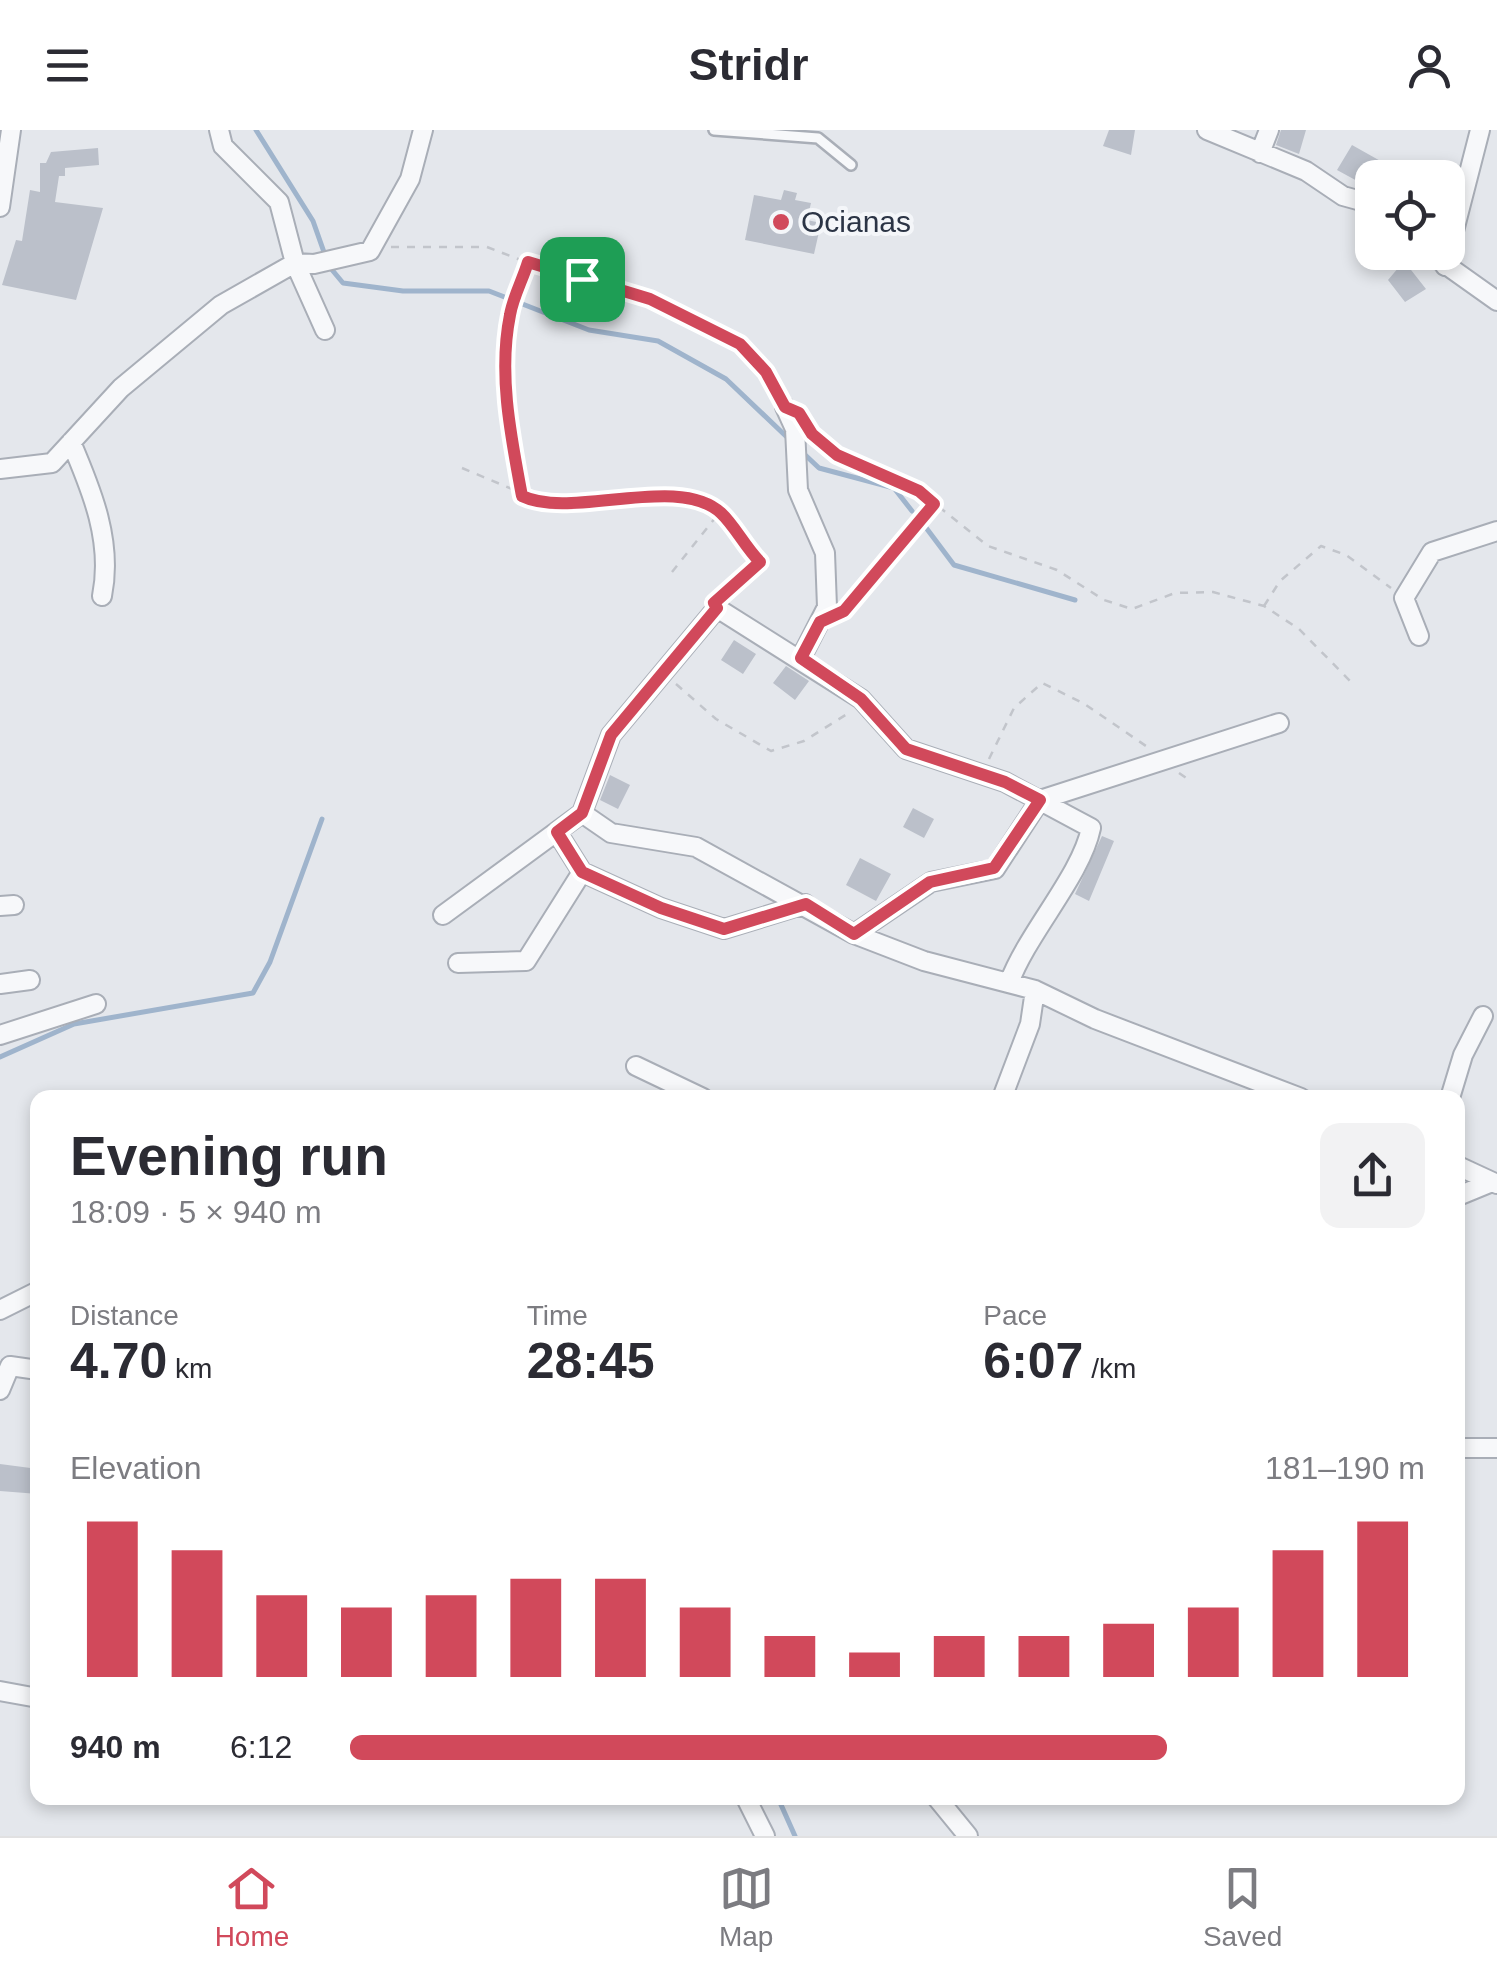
<!DOCTYPE html>
<html lang="en">
<head>
<meta charset="utf-8">
<style>
	body { margin:0; font-family:Arial,sans-serif; background:#f2f2f3; color:#2b2b33; height:100vh; display:flex; flex-direction:column; font-size:38px; white-space:nowrap }
	* { box-sizing:border-box; margin:0 }
	p { font-size:32px; color:#7c7c81 }
	.icon { flex:none; width:55px; height:55px; fill:none; stroke:currentColor; stroke-width:2; stroke-linecap:round; stroke-linejoin:round }
	.map { position:relative; flex:1; overflow:hidden }
	.details { position:absolute; left:30px; top:960px; width:1435px; height:715px; display:flex; flex-direction:column; background:#fff; border-radius:20px; box-shadow:0 5px 15px #0003 }
	.details>* { flex:none }
	.controls { position:absolute; left:1355px; top:30px; display:grid; gap:20px }
	.controls a { display:grid; place-items:center; width:110px; height:110px; border-radius:20px; background:#fff; box-shadow:0 5px 15px #0003; font-size:50px }
	.pin { position:absolute; display:grid; place-items:center; width:85px; height:85px; color:#fff; margin:-42px; border-radius:20px; box-shadow:0 5px 15px #0006 }
	.round { display:grid; place-items:center; flex:none; width:105px; height:105px; border-radius:20px; background:#f2f2f3 }
	.overview { display:flex; align-items:center; justify-content:space-between; height:170px; padding:0 40px }
	h1 { font-size:55px; font-weight:800; line-height:75px }
	.stats { display:grid; grid-template-columns:repeat(3,1fr); gap:15px; height:170px; padding:10px 40px }
	.stats div { display:grid; align-content:center }
	.stats b { font-size:50px; font-weight:800 }
	.stats small { font-size:28px; font-weight:400 }
	.stats p { font-size:28px }
	.chart { height:280px; padding:20px 40px }
	.chart p { display:flex; justify-content:space-between }
	.chart svg { width:100%; height:180px; margin-top:10px; stroke:#d1495b; stroke-width:6 }
	ul { padding:0 40px; list-style:none; font-size:32px }
	li { display:grid; grid-template-columns:160px 120px 1fr; align-items:center; height:75px }
	li i { height:25px; border-radius:12px; background:#d1495b }
	header { display:flex; justify-content:space-between; align-items:center; height:130px; padding:0 40px; background:#fff; font-size:45px; font-weight:800 }
	.tab-bar { display:flex; justify-content:space-around; align-items:center; height:140px; border-top:2px solid #e1e1e2; background:#fff; font-size:28px; color:#7c7c81 }
	.tab-bar a { display:grid; justify-items:center; gap:5px }
	.tab-bar .selected { color:#d1495b }
	.map>svg:first-child { display:block }
</style>
</head>
<body>
<header><svg class="icon" aria-label="menu" viewBox="0 0 24 24"><path d="M4 6h16M4 12h16M4 18h16"/></svg>Stridr<svg class="icon" aria-label="person" viewBox="0 0 24 24"><circle cx="12" cy="8" r="4"/><path d="M4 21q1-7 8-7t8 7"/></svg></header>
<div class="map">
<svg width="1497" height="1706" viewBox="0 0 1497 1706">
	<rect width="100%" height="100%" fill="#e4e7ec"/>
	<g fill="none" stroke-linecap="round" stroke-linejoin="round">
		<path stroke="#9fb4cc" stroke-width="5" d="M256,0L313,91L325,125
			M328,135L343,153L403,161H489L589,200L658,211L726,249L790,310
			M801,321L819,338L894,358L912,381
			M924,395L954,435L1075,470
			M0,927L74,894L253,863L270,832L322,689
			M778,1668L795,1706"/>
	</g>
	<path fill="#bbc0ca" d="M1109,0H1135L1131,25L1103,16Z
		M1281,0H1306L1299,24L1276,15Z
		M1352,15L1384,33L1370,58L1337,40Z
		M98,18L99,35L65,38V46H59L55,72L103,78L76,170L2,155L16,110L22,111L30,60L40,62V33H46L51,22Z
		M784,60L797,63L795,70L811,73L807,90L821,93L814,124L745,110L754,65L781,70Z
		M1404,131L1426,159L1405,172L1388,150Z
		M734,510L756,524L743,544L721,530Z
		M786,536L809,551L795,570L773,553Z
		M610,645L630,655L618,679L600,670Z
		M913,678L934,689L924,708L903,697Z
		M1102,706L1114,711L1089,771L1075,764Z
		M860,728L891,744L876,771L846,755Z
		M0,1334L38,1339V1364L0,1361Z"/>
	<g fill="none" stroke-linecap="round" stroke-linejoin="round">
		<g stroke="#a9aeb7" stroke-width="14">
			<path id="service" d="M714,0L818,8L851,35"/>
		</g>
		<g stroke="#a9aeb7" stroke-width="22">
			<path id="minor" d="M1207,0L1306,41L1343,66L1372,74
				M1260,23L1269,0
				M0,77L11,0
				M1428,122L1497,171
				M1445,136L1480,0
				M325,200L295,133L314,134L370,121L410,49L423,0
				M785,277L795,299L798,360L825,423L827,477L801,528
				M71,312C92,361 113,412 102,466
				M0,339L52,333L121,258L221,175L295,133L279,72L223,16L219,0
				M1419,506L1404,468L1432,422L1497,401
				M557,702L582,742L661,778L724,799L805,774
				M0,776L14,775
				M443,785L582,683
				M854,804L931,752L995,739L1040,670L1279,593
				M458,833L526,831L582,742
				M1009,853C1028,802 1081,746 1091,698L1005,652L906,619L861,569L717,478L611,605L582,683L611,703L696,717L854,804L924,831L1035,860L1095,889L1301,968
				M0,854L30,850
				M0,905L96,874
				M636,936L703,968
				M1002,968L1030,894L1035,860
				M1450,968L1463,925L1483,886
				M1458,1036L1497,1054
				M1458,1066L1492,1052
				M0,1180L38,1161
				M0,1260L10,1236L38,1240
				M1458,1318H1497
				M0,1561L38,1568
				M746,1668L765,1706
				M937,1668L968,1706"/>
		</g>
		<path stroke="#c2c5cb" stroke-width="2.5" stroke-dasharray="8 8" stroke-linecap="butt" d="M391,117H487L565,147L624,159L740,214L776,260
			M815,306L837,325L919,361L988,416L1057,440L1104,470L1132,479L1175,463L1213,462L1264,476L1299,499L1355,556
			M462,338L550,375L631,367L706,375L720,382L760,431L726,463
			M521,366C507,277 496,221 528,134
			M672,442L719,383
			M1264,476L1280,451L1321,416L1346,425L1391,458
			M845,479L933,375
			M676,554L716,589L771,621L804,611L847,584
			M989,629L1014,578L1042,553L1083,573L1146,616
			M1179,643L1189,650"/>
		<use href="#service" stroke="#f7f8fa" stroke-width="9"/>
		<use href="#minor" stroke="#f7f8fa" stroke-width="18"/>
	</g>
	<g fill="none" stroke-linecap="round" stroke-linejoin="round">
		<g stroke="#fff" stroke-width="20">
			<path id="route" d="M528,132L650,169L740,214L766,242L785,277L799,283L812,304L837,325L919,361L934,374L844,481L820,492L801,528L861,569L906,619L1005,652L1040,670L994,738L930,752L854,804L806,774L724,799L661,778L582,742L557,702L582,683L611,605L717,478L714,473L760,432C745,417 735,396 721,383C678,343 571,390 522,366C511,307 498,244 510,185C513,167 523,149 528,132Z"/>
		</g>
		<use href="#route" stroke="#d1495b" stroke-width="12"/>
	</g>
	<circle fill="#d1495b" stroke="#f4f6f9" stroke-width="4" cx="781" cy="92" r="10"/>
	<g text-anchor="middle" stroke-width="8" stroke-linejoin="round" paint-order="stroke">
		<g font-size="30" fill="#2b3445" stroke="#f4f6f9" text-anchor="start">
			<text x="801" y="102">Ocianas</text>
		</g>
	</g>
</svg>
<div class="controls">
<a><svg class="icon" aria-label="locate" viewBox="0 0 24 24"><circle cx="12" cy="12" r="6"/><path d="M12 2v4M12 18v4M2 12h4M18 12h4"/></svg></a>
</div>
<div class="pin" style="left:582px;top:149px;background:#1e9e55"><svg class="icon" aria-label="arrive" viewBox="0 0 24 24"><path d="M6 21V4h12l-3 4 3 4H6"/></svg></div>
<section class="details">
<div class="overview"><div><h1>Evening run</h1><p>18:09 · 5 × 940 m</p></div><a class="round"><svg class="icon" aria-label="share" viewBox="0 0 24 24"><path d="M12 15V3M7 8l5-5 5 5M5 13v7h14v-7"/></svg></a></div>
<div class="stats">
<div><p>Distance</p><b>4.70<small> km</small></b></div>
<div><p>Time</p><b>28:45</b></div>
<div><p>Pace</p><b>6:07<small> /km</small></b></div>
</div>
<div class="chart"><p><span>Elevation</span>181–190 m</p>
<svg viewBox="0 0 160 44" preserveAspectRatio="none"><path d="M5 44V6M15 44V13M25 44V24M35 44V27M45 44V24M55 44V20M65 44V20M75 44V27M85 44V34M95 44V38M105 44V34M115 44V34M125 44V31M135 44V27M145 44V13M155 44V6"/></svg>
</div>
<ul>
<li><b>940 m</b>6:12<i style="width:76%"></i></li>
</ul>
</section>
</div>
<nav class="tab-bar">
<a class="selected"><svg class="icon" aria-label="home" viewBox="0 0 24 24"><path d="M3 11l9-7 9 7M6 9v11h12V9"/></svg>Home</a>
<a><svg class="icon" aria-label="map" viewBox="0 0 24 24"><path d="M3 6l6-2 6 2 6-2v14l-6 2-6-2-6 2zM9 4v14M15 6v14"/></svg>Map</a>
<a><svg class="icon" aria-label="saved" viewBox="0 0 24 24"><path d="M7 4h10v16l-5-4-5 4z"/></svg>Saved</a>
</nav>
</body>
</html>
